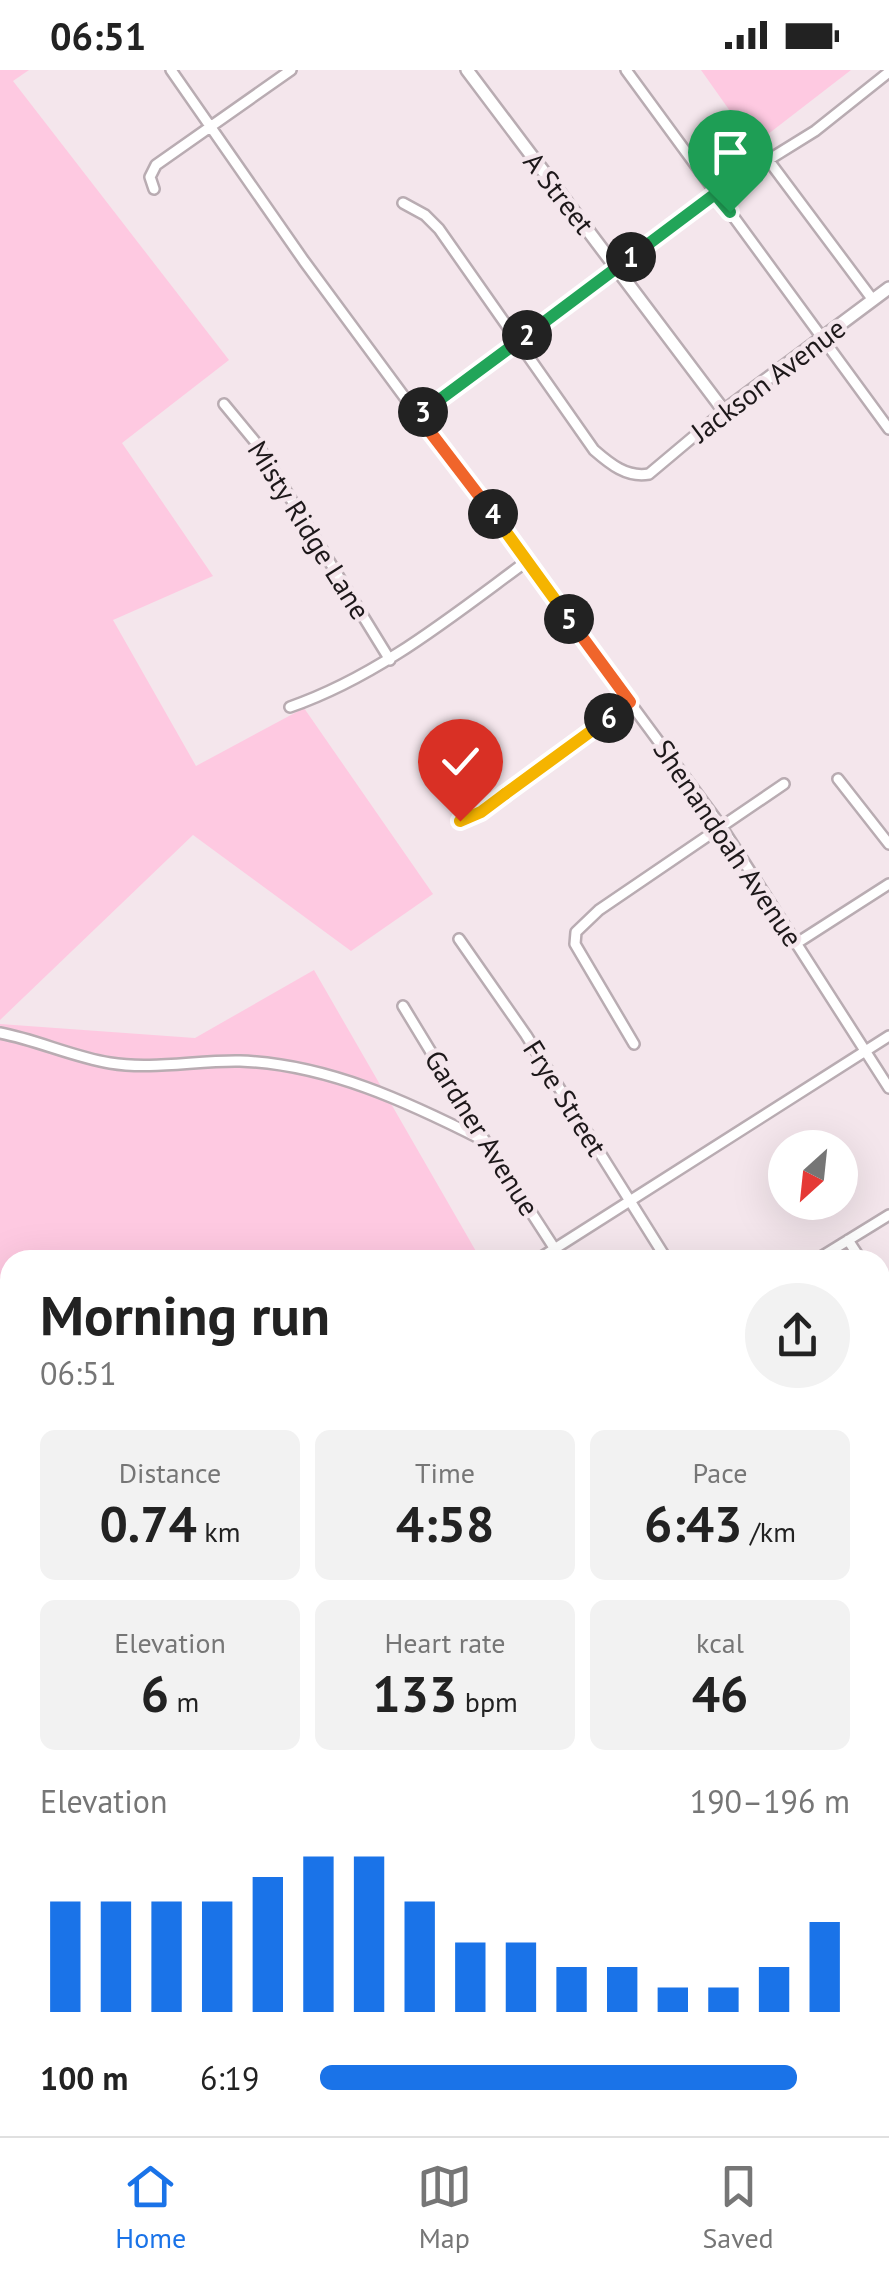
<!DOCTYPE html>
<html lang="en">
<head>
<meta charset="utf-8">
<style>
	body { margin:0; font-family:"PT Sans",sans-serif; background:#f2f2f2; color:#222; height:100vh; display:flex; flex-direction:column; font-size:38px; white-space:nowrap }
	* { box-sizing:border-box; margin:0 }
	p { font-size:32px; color:#767676 }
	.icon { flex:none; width:55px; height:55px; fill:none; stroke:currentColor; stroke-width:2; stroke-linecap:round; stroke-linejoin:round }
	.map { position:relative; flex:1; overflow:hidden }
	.side { position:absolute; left:0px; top:1180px; width:890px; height:888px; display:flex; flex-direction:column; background:#fff; border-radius:30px 30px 0 0; box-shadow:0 10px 40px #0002 }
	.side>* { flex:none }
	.needle { width:65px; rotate:207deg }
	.tools { position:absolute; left:768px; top:1060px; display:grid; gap:20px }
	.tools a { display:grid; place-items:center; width:90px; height:90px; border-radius:50%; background:#fff; box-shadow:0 10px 40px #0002; font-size:50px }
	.pin { position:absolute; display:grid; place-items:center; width:85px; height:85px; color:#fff; margin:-102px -42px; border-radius:50% 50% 50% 0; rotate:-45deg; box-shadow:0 0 10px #0007 }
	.pin .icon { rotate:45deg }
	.km { position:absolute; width:50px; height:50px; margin:-25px; border-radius:50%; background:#222; color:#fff; font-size:28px; line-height:50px; text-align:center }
	.round { display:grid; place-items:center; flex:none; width:105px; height:105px; border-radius:52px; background:#f2f2f2 }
	.head { display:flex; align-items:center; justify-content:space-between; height:170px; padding:0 40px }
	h1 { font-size:55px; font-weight:600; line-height:75px }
	.figures { display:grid; grid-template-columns:repeat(3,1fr); gap:15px; height:170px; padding:10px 40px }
	.figures div { display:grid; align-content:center; border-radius:15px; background:#f2f2f2; text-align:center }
	.figures b { font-size:50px; font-weight:600 }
	.figures small { font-size:28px; font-weight:400 }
	.figures p { font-size:28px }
	.chart { height:280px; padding:20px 40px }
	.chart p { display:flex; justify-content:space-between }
	.chart svg { width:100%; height:180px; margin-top:10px; stroke:#1a73e8; stroke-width:6 }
	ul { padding:0 40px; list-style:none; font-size:32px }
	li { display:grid; grid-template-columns:160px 120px 1fr; align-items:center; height:75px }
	li i { height:25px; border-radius:12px; background:#1a73e8 }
	.status { display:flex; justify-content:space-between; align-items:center; height:70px; padding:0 50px; background:#fff; direction:ltr }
	.status svg { height:28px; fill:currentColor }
	.menu { display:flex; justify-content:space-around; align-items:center; height:140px; border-top:2px solid #e0e0e0; background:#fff; font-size:28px; color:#767676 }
	.menu a { display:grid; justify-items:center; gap:5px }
	.menu .current { color:#1a73e8 }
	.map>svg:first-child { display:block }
</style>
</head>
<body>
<div class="status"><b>06:51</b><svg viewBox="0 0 49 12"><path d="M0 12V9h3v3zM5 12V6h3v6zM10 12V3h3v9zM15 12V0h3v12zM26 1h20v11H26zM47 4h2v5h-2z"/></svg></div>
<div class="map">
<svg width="889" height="2066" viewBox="0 0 889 2066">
	<rect width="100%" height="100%" fill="#f4e6ec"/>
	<path fill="#fec9e1" d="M0,0H29L13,11L229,290L122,373L213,506L113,550L196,696L304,638L433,824L351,881L193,765L0,950Z
		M701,0H851L754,75Z
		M314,900L477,1183L470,1190H10L8,1744L0,1735V954L195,968Z"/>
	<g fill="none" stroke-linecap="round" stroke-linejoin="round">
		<g stroke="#b9acb2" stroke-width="14">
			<path id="minor" d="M171,0L304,191L721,756L889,1018
				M626,0L889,359
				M769,91L873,230
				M154,119L150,107L156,95L291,0
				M403,133L425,145L439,159L594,380C610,394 627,408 649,404L724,341
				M224,334L257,374L390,590
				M418,345L715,123L815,61L889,2
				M290,637C379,606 452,546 527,491
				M838,709L889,774
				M460,751L481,742L630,632
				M459,869L526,965L667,1190
				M797,873L889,814
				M403,936L485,1071L562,1190
				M0,963C37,970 73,987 110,993C152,1000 198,990 240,991C327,994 408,1032 485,1071
				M634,974L575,874L576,862L599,840L784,714
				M848,1170L861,1190
				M537,1190L889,966
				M816,1190L889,1145
				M880,1222L889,1237
				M880,1351L889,1366
				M0,1388L10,1397
				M880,1466L889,1461
				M0,1850L10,1859
				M0,2041L10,2030
				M218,2058L227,2066
				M612,2058L614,2066"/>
		</g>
		<g stroke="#b9acb2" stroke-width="16">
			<path id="tertiary" d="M467,0L724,341L889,218"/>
		</g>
		<g stroke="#a6758c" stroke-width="20">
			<path id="primary" d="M880,1544L889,1533
				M408,2066L416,2058"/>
		</g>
		<use href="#minor" stroke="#fff" stroke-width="9"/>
		<use href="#tertiary" stroke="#fff" stroke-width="11"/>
		<use href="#primary" stroke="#f5cadf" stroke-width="15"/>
		<path stroke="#625a5d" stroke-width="2.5" d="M880,1591L889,1581
			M671,2066L672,2058"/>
	</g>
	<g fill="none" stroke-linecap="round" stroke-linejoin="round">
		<g stroke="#fff" stroke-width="20">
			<path id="split-1" d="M631,187L715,124L730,142"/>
		</g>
		<g stroke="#fff" stroke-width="20">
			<path id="split-2" d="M527,265L631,187"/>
		</g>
		<g stroke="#fff" stroke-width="20">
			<path id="split-3" d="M423,342L527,265"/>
		</g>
		<g stroke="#fff" stroke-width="20">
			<path id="split-4" d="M423,342L418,346L493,444"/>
		</g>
		<g stroke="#fff" stroke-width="20">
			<path id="split-5" d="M493,444L569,549"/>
		</g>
		<g stroke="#fff" stroke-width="20">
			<path id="split-6" d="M569,549L630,632L609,648"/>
		</g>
		<g stroke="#fff" stroke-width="20">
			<path id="split-7" d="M505,724L609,648"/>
		</g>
		<g stroke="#fff" stroke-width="20">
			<path id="split-8" d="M460,751L481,742L505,724"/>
		</g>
		<use href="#split-1" stroke="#22a559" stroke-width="12"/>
		<use href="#split-2" stroke="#22a559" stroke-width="12"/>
		<use href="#split-3" stroke="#22a559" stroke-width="12"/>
		<use href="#split-4" stroke="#f0652b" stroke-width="12"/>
		<use href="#split-5" stroke="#f5b400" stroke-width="12"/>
		<use href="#split-6" stroke="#f0652b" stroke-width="12"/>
		<use href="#split-7" stroke="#f5b400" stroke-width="12"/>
		<use href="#split-8" stroke="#f5b400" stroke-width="12"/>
	</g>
	<g text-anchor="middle" stroke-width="9" stroke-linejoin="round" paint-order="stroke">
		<g font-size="28" fill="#1d181a" stroke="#f4e6ec">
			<text transform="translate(559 123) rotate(52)" y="10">A Street</text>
			<text transform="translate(768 310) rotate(-37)" y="10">Jackson Avenue</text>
			<text transform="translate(309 460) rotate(58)" y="10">Misty Ridge Lane</text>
			<text transform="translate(728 773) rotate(56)" y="10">Shenandoah Avenue</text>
			<text transform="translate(565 1028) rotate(58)" y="10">Frye Street</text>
			<text transform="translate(482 1063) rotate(58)" y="10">Gardner Avenue</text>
		</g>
	</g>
</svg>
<div class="tools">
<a><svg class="needle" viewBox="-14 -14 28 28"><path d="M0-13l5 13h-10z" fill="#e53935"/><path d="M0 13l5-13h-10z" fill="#767676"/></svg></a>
</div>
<div class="pin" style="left:730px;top:142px;background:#1e9e55"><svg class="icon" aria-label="arrive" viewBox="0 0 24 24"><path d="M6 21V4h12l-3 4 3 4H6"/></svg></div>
<div class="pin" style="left:460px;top:751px;background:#d93025"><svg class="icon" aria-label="check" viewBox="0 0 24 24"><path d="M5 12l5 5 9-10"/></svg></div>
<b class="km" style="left:631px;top:187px">1</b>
<b class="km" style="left:527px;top:265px">2</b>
<b class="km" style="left:423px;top:342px">3</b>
<b class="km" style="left:493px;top:444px">4</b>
<b class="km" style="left:569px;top:549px">5</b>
<b class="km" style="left:609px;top:648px">6</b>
<section class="side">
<div class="head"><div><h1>Morning run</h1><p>06:51</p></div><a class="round"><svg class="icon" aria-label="share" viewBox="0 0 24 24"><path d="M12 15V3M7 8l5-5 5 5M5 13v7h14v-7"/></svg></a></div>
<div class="figures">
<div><p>Distance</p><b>0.74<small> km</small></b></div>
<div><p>Time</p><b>4:58</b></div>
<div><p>Pace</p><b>6:43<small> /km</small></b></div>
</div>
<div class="figures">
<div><p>Elevation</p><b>6<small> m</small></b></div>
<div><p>Heart rate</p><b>133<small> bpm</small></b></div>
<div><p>kcal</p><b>46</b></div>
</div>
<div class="chart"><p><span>Elevation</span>190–196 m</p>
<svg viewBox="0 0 160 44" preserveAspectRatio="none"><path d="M5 44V17M15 44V17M25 44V17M35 44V17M45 44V11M55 44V6M65 44V6M75 44V17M85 44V27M95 44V27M105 44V33M115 44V33M125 44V38M135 44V38M145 44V33M155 44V22"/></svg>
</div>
<ul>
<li><b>100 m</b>6:19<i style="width:90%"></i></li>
</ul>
</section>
</div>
<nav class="menu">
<a class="current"><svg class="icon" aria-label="home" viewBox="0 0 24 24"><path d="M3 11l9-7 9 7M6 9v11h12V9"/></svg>Home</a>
<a><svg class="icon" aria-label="map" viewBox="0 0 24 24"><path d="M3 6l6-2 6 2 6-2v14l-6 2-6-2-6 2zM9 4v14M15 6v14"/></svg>Map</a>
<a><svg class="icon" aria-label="saved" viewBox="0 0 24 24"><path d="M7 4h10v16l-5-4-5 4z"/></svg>Saved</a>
</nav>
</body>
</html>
